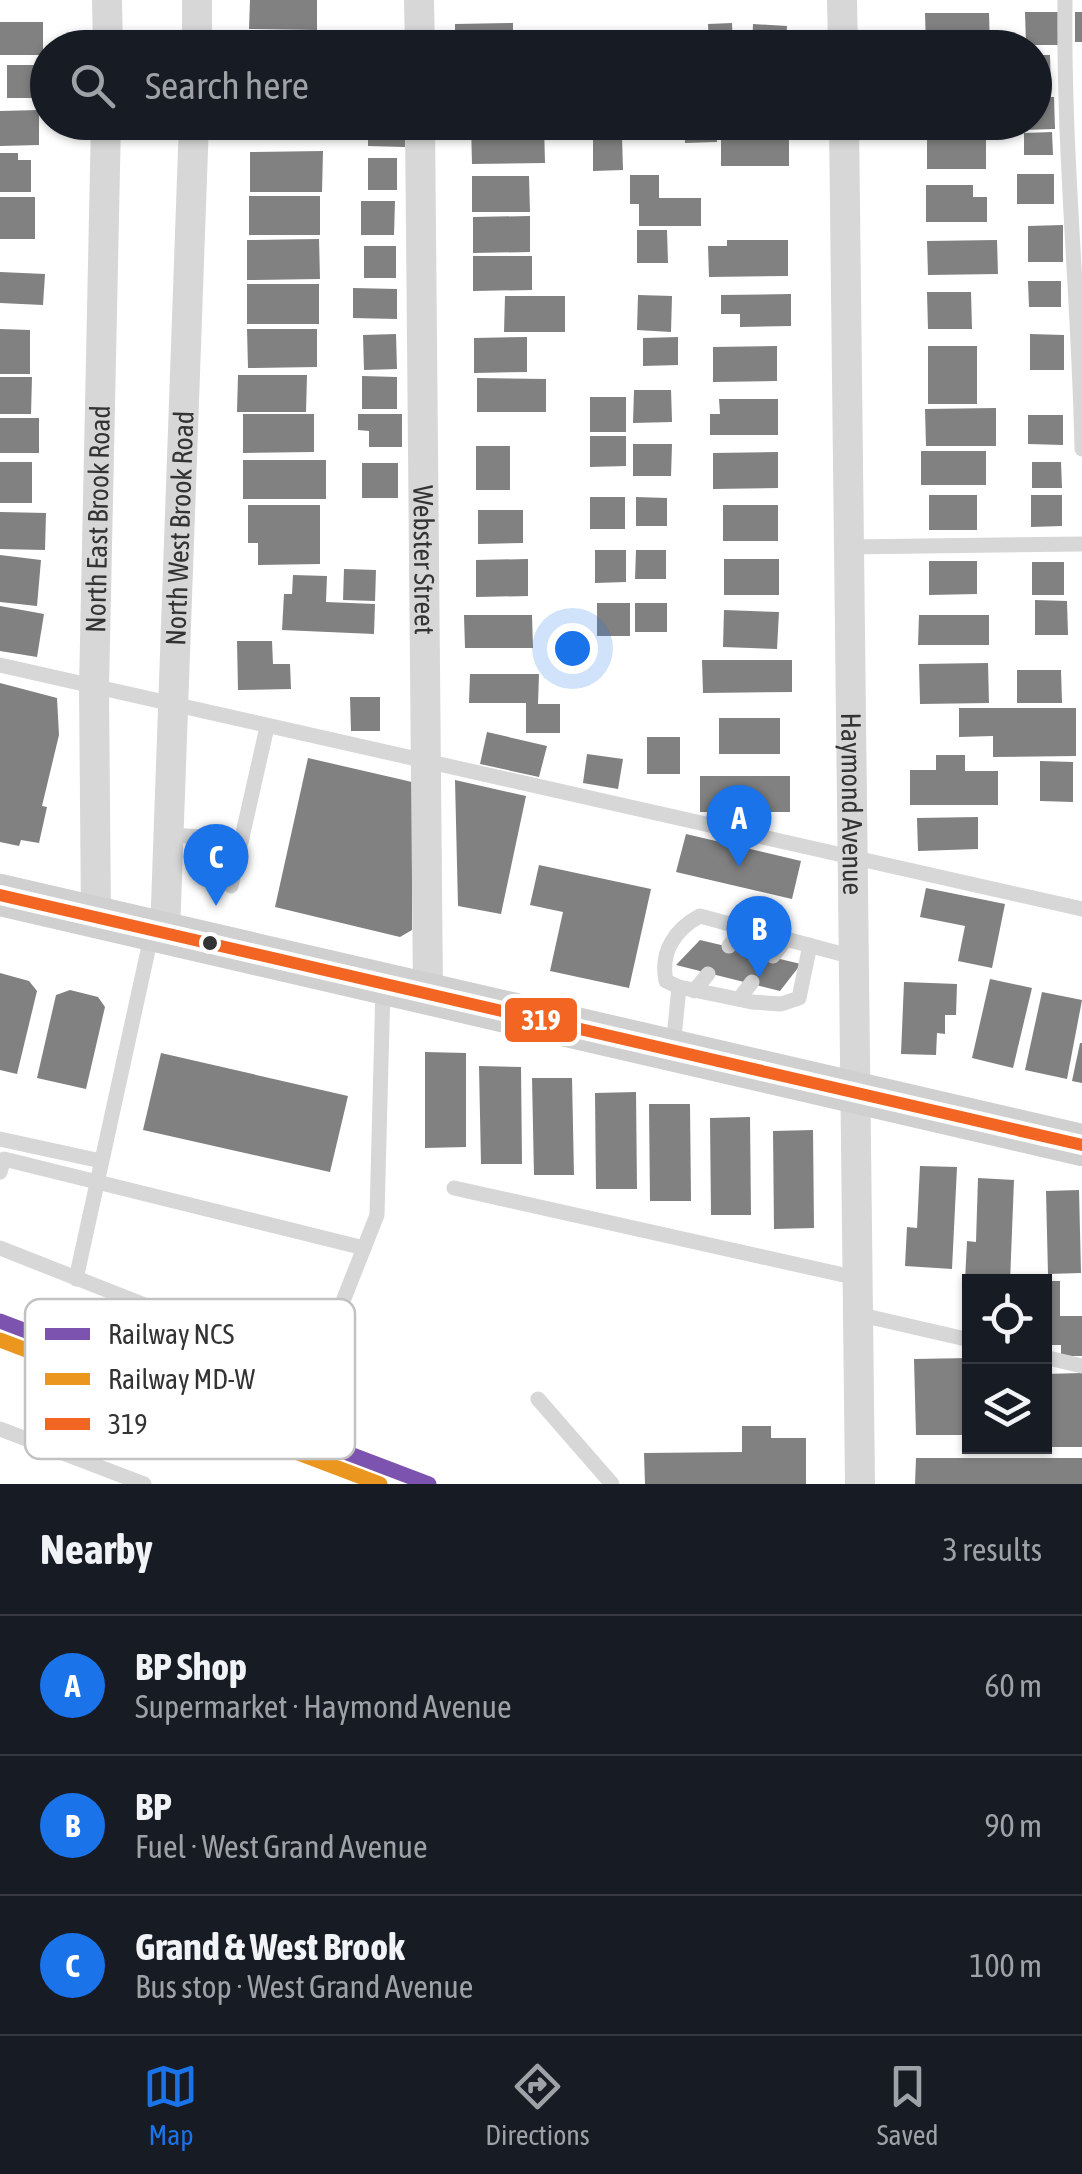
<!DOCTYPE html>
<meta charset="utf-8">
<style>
:root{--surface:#171b24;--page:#20242c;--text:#f1f3f6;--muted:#9ea1a6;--line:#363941;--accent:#1a73e8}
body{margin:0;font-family:"Asap Condensed",sans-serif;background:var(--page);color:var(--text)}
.controls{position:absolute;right:30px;bottom:30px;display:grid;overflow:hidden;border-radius:0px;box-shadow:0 2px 8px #0004}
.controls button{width:90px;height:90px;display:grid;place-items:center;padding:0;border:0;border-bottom:2px solid var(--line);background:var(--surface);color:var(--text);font:50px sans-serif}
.you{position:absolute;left:572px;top:648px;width:35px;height:35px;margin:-25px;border:8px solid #fff;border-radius:50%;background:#1a73e8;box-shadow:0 0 0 15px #1a73e833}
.badge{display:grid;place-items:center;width:65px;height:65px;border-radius:50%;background:var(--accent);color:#fff;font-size:32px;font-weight:700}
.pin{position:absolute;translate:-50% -82px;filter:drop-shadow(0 2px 5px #0008)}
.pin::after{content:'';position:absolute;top:52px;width:35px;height:30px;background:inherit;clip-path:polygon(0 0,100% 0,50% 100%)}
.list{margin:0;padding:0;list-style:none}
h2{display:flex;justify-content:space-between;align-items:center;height:130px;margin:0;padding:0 40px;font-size:42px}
h2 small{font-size:32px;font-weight:400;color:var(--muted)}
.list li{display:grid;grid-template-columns:65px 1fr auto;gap:30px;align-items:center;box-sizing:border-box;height:140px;padding:0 40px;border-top:2px solid var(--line)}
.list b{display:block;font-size:38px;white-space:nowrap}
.list p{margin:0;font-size:32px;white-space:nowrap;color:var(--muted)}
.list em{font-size:32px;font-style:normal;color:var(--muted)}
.icon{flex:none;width:55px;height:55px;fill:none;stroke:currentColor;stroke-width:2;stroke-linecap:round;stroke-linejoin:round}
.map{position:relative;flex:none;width:1082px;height:1484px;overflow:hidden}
.search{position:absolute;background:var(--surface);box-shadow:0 2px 8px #0004;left:30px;right:30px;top:30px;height:110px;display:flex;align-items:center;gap:25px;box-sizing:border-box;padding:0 35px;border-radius:55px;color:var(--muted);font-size:38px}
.sheet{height:550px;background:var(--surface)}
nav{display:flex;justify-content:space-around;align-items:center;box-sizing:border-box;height:140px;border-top:2px solid var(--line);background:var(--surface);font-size:28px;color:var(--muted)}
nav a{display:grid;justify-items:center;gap:5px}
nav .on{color:var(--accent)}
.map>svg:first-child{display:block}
.building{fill:#818181}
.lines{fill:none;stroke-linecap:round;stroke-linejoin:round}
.lane{stroke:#d7d7d7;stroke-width:15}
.street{stroke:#d7d7d7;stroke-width:30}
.secondary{stroke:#d0d0d0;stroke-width:42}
.rail-casing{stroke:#bebebe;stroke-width:11}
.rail{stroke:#fff;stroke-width:8;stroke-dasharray:22;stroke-linecap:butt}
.bus-1-casing{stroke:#fff;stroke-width:20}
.bus-1{stroke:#f26522;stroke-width:12}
.rail-1-casing{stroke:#fff;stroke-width:22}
.rail-2-casing{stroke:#fff;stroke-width:22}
.rail-1{stroke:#7c53af;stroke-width:15}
.rail-2{stroke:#eb971f;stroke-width:15}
.bus-dot{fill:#333;stroke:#fff;stroke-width:4}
.labels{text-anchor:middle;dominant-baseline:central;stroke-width:10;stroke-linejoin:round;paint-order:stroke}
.street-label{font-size:28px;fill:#333;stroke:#fff}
.key{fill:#fff;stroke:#c2c2c2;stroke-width:2.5}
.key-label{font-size:28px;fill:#333}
.line-badge{stroke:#fff;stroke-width:4}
.badge-label{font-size:28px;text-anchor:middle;font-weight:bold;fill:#fff}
</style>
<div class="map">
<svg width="1082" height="1484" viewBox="0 0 1082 1484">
<rect width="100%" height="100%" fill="#fff"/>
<!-- building -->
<g class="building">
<polygon points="250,0 317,0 317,30 249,29"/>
<polygon points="1025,12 1058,12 1058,45 1026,45"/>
<rect x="1075" y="12" width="7" height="30"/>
<polygon points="925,13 989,13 990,48 926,48"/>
<rect x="0" y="22" width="43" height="33"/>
<polygon points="513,23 513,48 455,48 455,24"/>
<polygon points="732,23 733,48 709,48 708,24"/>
<polygon points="753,24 787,26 786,48 752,48"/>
<polygon points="402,31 403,48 364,48 364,32"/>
<polygon points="1034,55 1050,55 1051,90 1034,90"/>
<rect x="7" y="65" width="34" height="33"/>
<polygon points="1034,97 1054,97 1055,129 1020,130 1020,122 1034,122"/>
<polygon points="39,110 39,145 0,146 0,111"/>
<polygon points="250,122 322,122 322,131 251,131"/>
<polygon points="368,122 405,122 405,147 368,146"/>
<polygon points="716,122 717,142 685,143 684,123"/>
<polygon points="924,122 989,122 989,129 923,126"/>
<polygon points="544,124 545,163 472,164 471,125"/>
<polygon points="1052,132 1053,155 1024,155 1024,133"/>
<polygon points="622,136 623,170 593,171 593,137"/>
<rect x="721" y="136" width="68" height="30"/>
<rect x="927" y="136" width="59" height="33"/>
<polygon points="323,151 322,192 250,192 250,152"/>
<polygon points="0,153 18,153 18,160 31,160 31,192 0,192"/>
<rect x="368" y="158" width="29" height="32"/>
<rect x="1017" y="174" width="37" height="30"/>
<polygon points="630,175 659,175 659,198 701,198 701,226 639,226 639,204 630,204"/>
<polygon points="472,176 529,176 530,212 472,212"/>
<polygon points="926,185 973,185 973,197 987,197 987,222 926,222"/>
<rect x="249" y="196" width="71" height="39"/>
<rect x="0" y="197" width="35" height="42"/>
<polygon points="361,201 395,201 394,235 361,235"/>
<polygon points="530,216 530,252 473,253 473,217"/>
<polygon points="1063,225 1063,262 1028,262 1028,226"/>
<polygon points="637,230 667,230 668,263 637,263"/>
<polygon points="319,239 320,279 247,280 247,240"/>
<polygon points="727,240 788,240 788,276 709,277 708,246 727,246"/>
<polygon points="997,240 998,274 928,275 927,241"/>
<rect x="364" y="246" width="32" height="32"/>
<polygon points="473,256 532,256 532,290 473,291"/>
<polygon points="0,272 45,274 43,305 0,303"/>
<polygon points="1028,281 1061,281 1061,307 1029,307"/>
<rect x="247" y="284" width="72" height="40"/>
<polygon points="353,288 397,289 397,319 353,318"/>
<polygon points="927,292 971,292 972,329 928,329"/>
<polygon points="791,294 791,326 740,327 740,314 721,314 721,295"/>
<polygon points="638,295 672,296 671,332 637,330"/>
<polygon points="505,296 565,296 565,332 504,332"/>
<polygon points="0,329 30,330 30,374 0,374"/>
<polygon points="247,329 317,329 317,367 248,368"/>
<polygon points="396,334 397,369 364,370 363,335"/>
<polygon points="1030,334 1064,335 1064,370 1030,370"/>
<polygon points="527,337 527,372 474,373 474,338"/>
<polygon points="678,337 678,365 643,366 643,338"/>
<polygon points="777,346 777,381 713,382 713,347"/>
<rect x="928" y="346" width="49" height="58"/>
<polygon points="238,375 307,375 306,412 237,412"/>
<polygon points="362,376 397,377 397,409 362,409"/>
<polygon points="0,377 32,377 31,414 0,414"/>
<polygon points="477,378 546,379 546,412 477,412"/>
<polygon points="634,390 671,390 672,422 633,423"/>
<rect x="590" y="397" width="36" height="35"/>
<polygon points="719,399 778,399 778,435 710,435 710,414 720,414"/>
<polygon points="996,408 996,446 926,446 925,409"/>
<polygon points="243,414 314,414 314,452 243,453"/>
<polygon points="358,414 402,414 402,447 369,447 369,431 358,430"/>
<polygon points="1028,415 1063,415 1063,445 1028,444"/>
<rect x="0" y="418" width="39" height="35"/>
<polygon points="590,436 626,436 626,466 590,467"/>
<polygon points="633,444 672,444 671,476 633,476"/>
<rect x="476" y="446" width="34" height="44"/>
<rect x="921" y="451" width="65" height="34"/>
<polygon points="778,452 778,488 713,489 713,453"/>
<rect x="243" y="460" width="83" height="39"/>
<rect x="0" y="462" width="32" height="41"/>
<polygon points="1032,462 1061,462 1062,488 1032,488"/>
<rect x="362" y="463" width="36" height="35"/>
<rect x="929" y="495" width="48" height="35"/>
<polygon points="1031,495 1062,495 1062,526 1031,527"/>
<rect x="590" y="497" width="35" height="32"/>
<polygon points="636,497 667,498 667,526 636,526"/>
<polygon points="248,505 320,505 320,564 258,565 258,543 248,543"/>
<rect x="723" y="505" width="55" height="36"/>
<polygon points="478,510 523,510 523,543 478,544"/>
<polygon points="0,512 46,513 45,550 0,549"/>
<polygon points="595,550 626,550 626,582 595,583"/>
<polygon points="636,550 666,550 666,579 635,579"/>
<polygon points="0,555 41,560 37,606 0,602"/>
<polygon points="528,559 528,596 476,597 476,560"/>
<rect x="724" y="559" width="55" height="36"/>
<polygon points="929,561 977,561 977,594 929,595"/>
<rect x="1032" y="562" width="32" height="33"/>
<polygon points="344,569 376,570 375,601 343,600"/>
<polygon points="293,575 327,576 326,602 375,604 374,634 282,630 284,594 292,594"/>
<polygon points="1035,600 1067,601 1068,635 1035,635"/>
<rect x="597" y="603" width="33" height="33"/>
<rect x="635" y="603" width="32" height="29"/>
<polygon points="0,606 44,614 37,657 0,651"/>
<polygon points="724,610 779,612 777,649 723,647"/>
<polygon points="464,615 532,615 533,648 465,648"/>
<polygon points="919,615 989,615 989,645 918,645"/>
<polygon points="237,641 272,641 273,664 290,664 291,689 238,690"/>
<polygon points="702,660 792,660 792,692 703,693"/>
<polygon points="988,663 989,703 920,704 919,664"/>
<polygon points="1017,670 1061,670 1062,703 1017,703"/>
<polygon points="470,674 539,674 538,704 560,704 560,733 526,733 526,703 469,703"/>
<polygon points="0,683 57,698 59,735 42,806 47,807 39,843 21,840 19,846 0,842"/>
<polygon points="350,697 380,697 380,731 351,731"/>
<polygon points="959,708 1076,708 1076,756 993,757 993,736 959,737"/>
<rect x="719" y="718" width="61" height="36"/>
<polygon points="487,732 547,746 539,777 480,764"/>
<rect x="647" y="737" width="33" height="37"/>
<polygon points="587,754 623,759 618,789 583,783"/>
<polygon points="936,755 965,755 965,771 998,771 998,805 910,805 910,770 936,770"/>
<polygon points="308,758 412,782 412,930 400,937 275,907"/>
<polygon points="1040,761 1073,762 1073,802 1040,801"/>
<rect x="700" y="776" width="90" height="36"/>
<polygon points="455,780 526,796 501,914 458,906"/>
<polygon points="978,817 978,849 918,851 917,818"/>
<polygon points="686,834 801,861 792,899 676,872"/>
<polygon points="539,865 651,889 629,988 550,971 563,912 530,905"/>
<polygon points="926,888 1005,904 992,968 958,961 965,926 920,917"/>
<polygon points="700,940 801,964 780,991 676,965"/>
<polygon points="0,973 29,981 37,991 17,1074 0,1070"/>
<polygon points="990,979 1032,988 1013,1068 972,1058"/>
<polygon points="904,982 957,984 956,1015 945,1015 945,1034 937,1033 936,1055 901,1054"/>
<polygon points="70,990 98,997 105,1007 86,1089 37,1078 56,995"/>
<polygon points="1042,992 1082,1000 1067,1079 1025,1070"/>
<polygon points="1080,1043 1082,1043 1082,1083 1072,1081"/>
<polygon points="425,1052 466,1053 466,1147 425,1148"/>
<polygon points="161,1053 348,1096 330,1172 143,1130"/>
<polygon points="479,1066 521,1067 522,1164 481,1164"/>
<polygon points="532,1078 572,1078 574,1175 534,1175"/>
<polygon points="636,1092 637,1189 596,1189 595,1093"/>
<polygon points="649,1104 690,1104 691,1201 650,1201"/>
<polygon points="750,1117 751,1215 711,1215 710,1118"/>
<polygon points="813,1130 814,1228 774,1229 773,1131"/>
<polygon points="920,1166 957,1167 952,1269 905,1266 907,1227 917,1228"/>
<polygon points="978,1178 1014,1180 1010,1282 965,1281 967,1241 976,1242"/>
<polygon points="1079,1190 1081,1273 1048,1274 1046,1191"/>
<polygon points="1044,1281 1060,1281 1060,1316 1082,1316 1082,1356 1061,1356 1061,1345 1044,1345"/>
<polygon points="970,1358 970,1435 916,1435 914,1359"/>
<polygon points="1082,1373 1082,1447 1044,1447 1044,1374"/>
<polygon points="742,1426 771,1426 771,1438 806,1438 806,1484 645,1484 644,1453 742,1452"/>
<polygon points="916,1458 1082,1458 1082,1484 915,1484"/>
</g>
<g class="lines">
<!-- lane -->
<g class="lane">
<path d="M 1065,0 C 1063,150 1079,299 1082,449"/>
<polyline points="849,547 1082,544"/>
<polyline points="0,665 1082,909"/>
<polyline points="168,835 242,839"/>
<polyline points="231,886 267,727"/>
<path d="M 810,945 L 799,998 L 781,1004 L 752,1002 L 679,987 L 666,981 C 660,952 675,929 700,916 L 853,957"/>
<polyline points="729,946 744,927"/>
<polyline points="773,956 787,938"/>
<polyline points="694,991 708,974"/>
<polyline points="739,999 752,982"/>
<polyline points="673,1048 679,987"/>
<polyline points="0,1139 101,1161"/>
<polyline points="0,1172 4,1159 364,1248"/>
<polyline points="454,1188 857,1278"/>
<polyline points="0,1248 315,1372 377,1215 383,987"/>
<polyline points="76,1279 152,932"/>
<polyline points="857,1314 970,1340"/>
<polyline points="1044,1357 1082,1366"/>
<polyline points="538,1399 612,1484"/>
<polyline points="0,1429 144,1484"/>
</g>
<!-- street -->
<g class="street">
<polyline points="107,0 108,48"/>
<polyline points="419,0 420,48"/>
<polyline points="842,0 843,48"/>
<polyline points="197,48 197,0"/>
<path id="s1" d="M 420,122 L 428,994"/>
<path id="s2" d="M 844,122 L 860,1484"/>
<path id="s3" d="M 96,917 L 94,688 L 106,122"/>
<path id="s4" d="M 165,933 L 194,122"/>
</g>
<!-- secondary -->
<polyline class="secondary" points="0,895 1082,1145"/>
<defs>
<polyline id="rail" points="0,1342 370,1484"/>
</defs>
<!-- rail casing -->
<use href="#rail" class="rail-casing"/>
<!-- rail -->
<use href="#rail" class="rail"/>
<defs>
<polyline id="bus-1" points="0,895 1082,1145"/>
</defs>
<!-- bus-1 casing -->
<use href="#bus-1" class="bus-1-casing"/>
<!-- bus-1 -->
<use href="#bus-1" class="bus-1"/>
<defs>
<polyline id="rail-1" points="0,1321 429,1484"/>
<polyline id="rail-2" points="0,1340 380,1484"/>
</defs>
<!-- rail-1 casing -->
<use href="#rail-1" class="rail-1-casing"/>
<!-- rail-2 casing -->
<use href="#rail-2" class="rail-2-casing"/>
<!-- rail-1 -->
<use href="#rail-1" class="rail-1"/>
<!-- rail-2 -->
<use href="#rail-2" class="rail-2"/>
</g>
<!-- markers -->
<circle class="bus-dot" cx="210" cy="943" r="9"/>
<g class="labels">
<!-- street labels -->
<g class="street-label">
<text stroke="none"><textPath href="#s3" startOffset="398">North East Brook Road</textPath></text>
<text stroke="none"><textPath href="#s4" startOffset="405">North West Brook Road</textPath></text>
<text stroke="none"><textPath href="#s1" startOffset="438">Webster Street</textPath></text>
<text stroke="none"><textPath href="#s2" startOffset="682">Haymond Avenue</textPath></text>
</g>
</g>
<!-- legend -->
<rect x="25" y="1299" width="330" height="160" rx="15" class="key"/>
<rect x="45" y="1328" width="45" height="12" fill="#7c53af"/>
<rect x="45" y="1373" width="45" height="12" fill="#eb971f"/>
<rect x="45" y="1418" width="45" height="12" fill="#f26522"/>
<g class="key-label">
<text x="108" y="1344">Railway NCS</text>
<text x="108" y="1389">Railway MD-W</text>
<text x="108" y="1434">319</text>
</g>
<rect class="line-badge" x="503" y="996" width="76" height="48" rx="10" fill="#f26522"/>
<g class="badge-label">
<text x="541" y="1030">319</text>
</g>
</svg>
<div class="controls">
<button><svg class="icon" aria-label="locate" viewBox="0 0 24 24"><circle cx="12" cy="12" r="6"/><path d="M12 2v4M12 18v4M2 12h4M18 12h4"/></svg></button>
<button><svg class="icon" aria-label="layers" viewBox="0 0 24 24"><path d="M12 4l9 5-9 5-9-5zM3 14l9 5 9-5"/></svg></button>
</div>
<div class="you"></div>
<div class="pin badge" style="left:739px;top:867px">A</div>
<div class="pin badge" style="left:759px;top:978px">B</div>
<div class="pin badge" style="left:216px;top:906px">C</div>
<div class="search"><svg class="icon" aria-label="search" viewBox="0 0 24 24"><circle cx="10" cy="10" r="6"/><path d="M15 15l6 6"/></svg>Search here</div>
</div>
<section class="sheet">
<h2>Nearby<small>3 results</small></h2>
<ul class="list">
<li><span class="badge">A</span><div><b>BP Shop</b><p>Supermarket · Haymond Avenue</p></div><em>60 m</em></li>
<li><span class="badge">B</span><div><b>BP</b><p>Fuel · West Grand Avenue</p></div><em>90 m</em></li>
<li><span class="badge">C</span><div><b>Grand &amp; West Brook</b><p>Bus stop · West Grand Avenue</p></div><em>100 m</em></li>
</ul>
</section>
<nav>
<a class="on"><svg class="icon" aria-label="map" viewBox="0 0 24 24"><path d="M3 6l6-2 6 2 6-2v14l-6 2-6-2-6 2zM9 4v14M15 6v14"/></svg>Map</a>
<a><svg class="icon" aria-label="directions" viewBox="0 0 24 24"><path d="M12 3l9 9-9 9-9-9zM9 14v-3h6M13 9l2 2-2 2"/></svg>Directions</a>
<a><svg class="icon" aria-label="saved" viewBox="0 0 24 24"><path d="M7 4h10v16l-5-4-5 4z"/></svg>Saved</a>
</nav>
